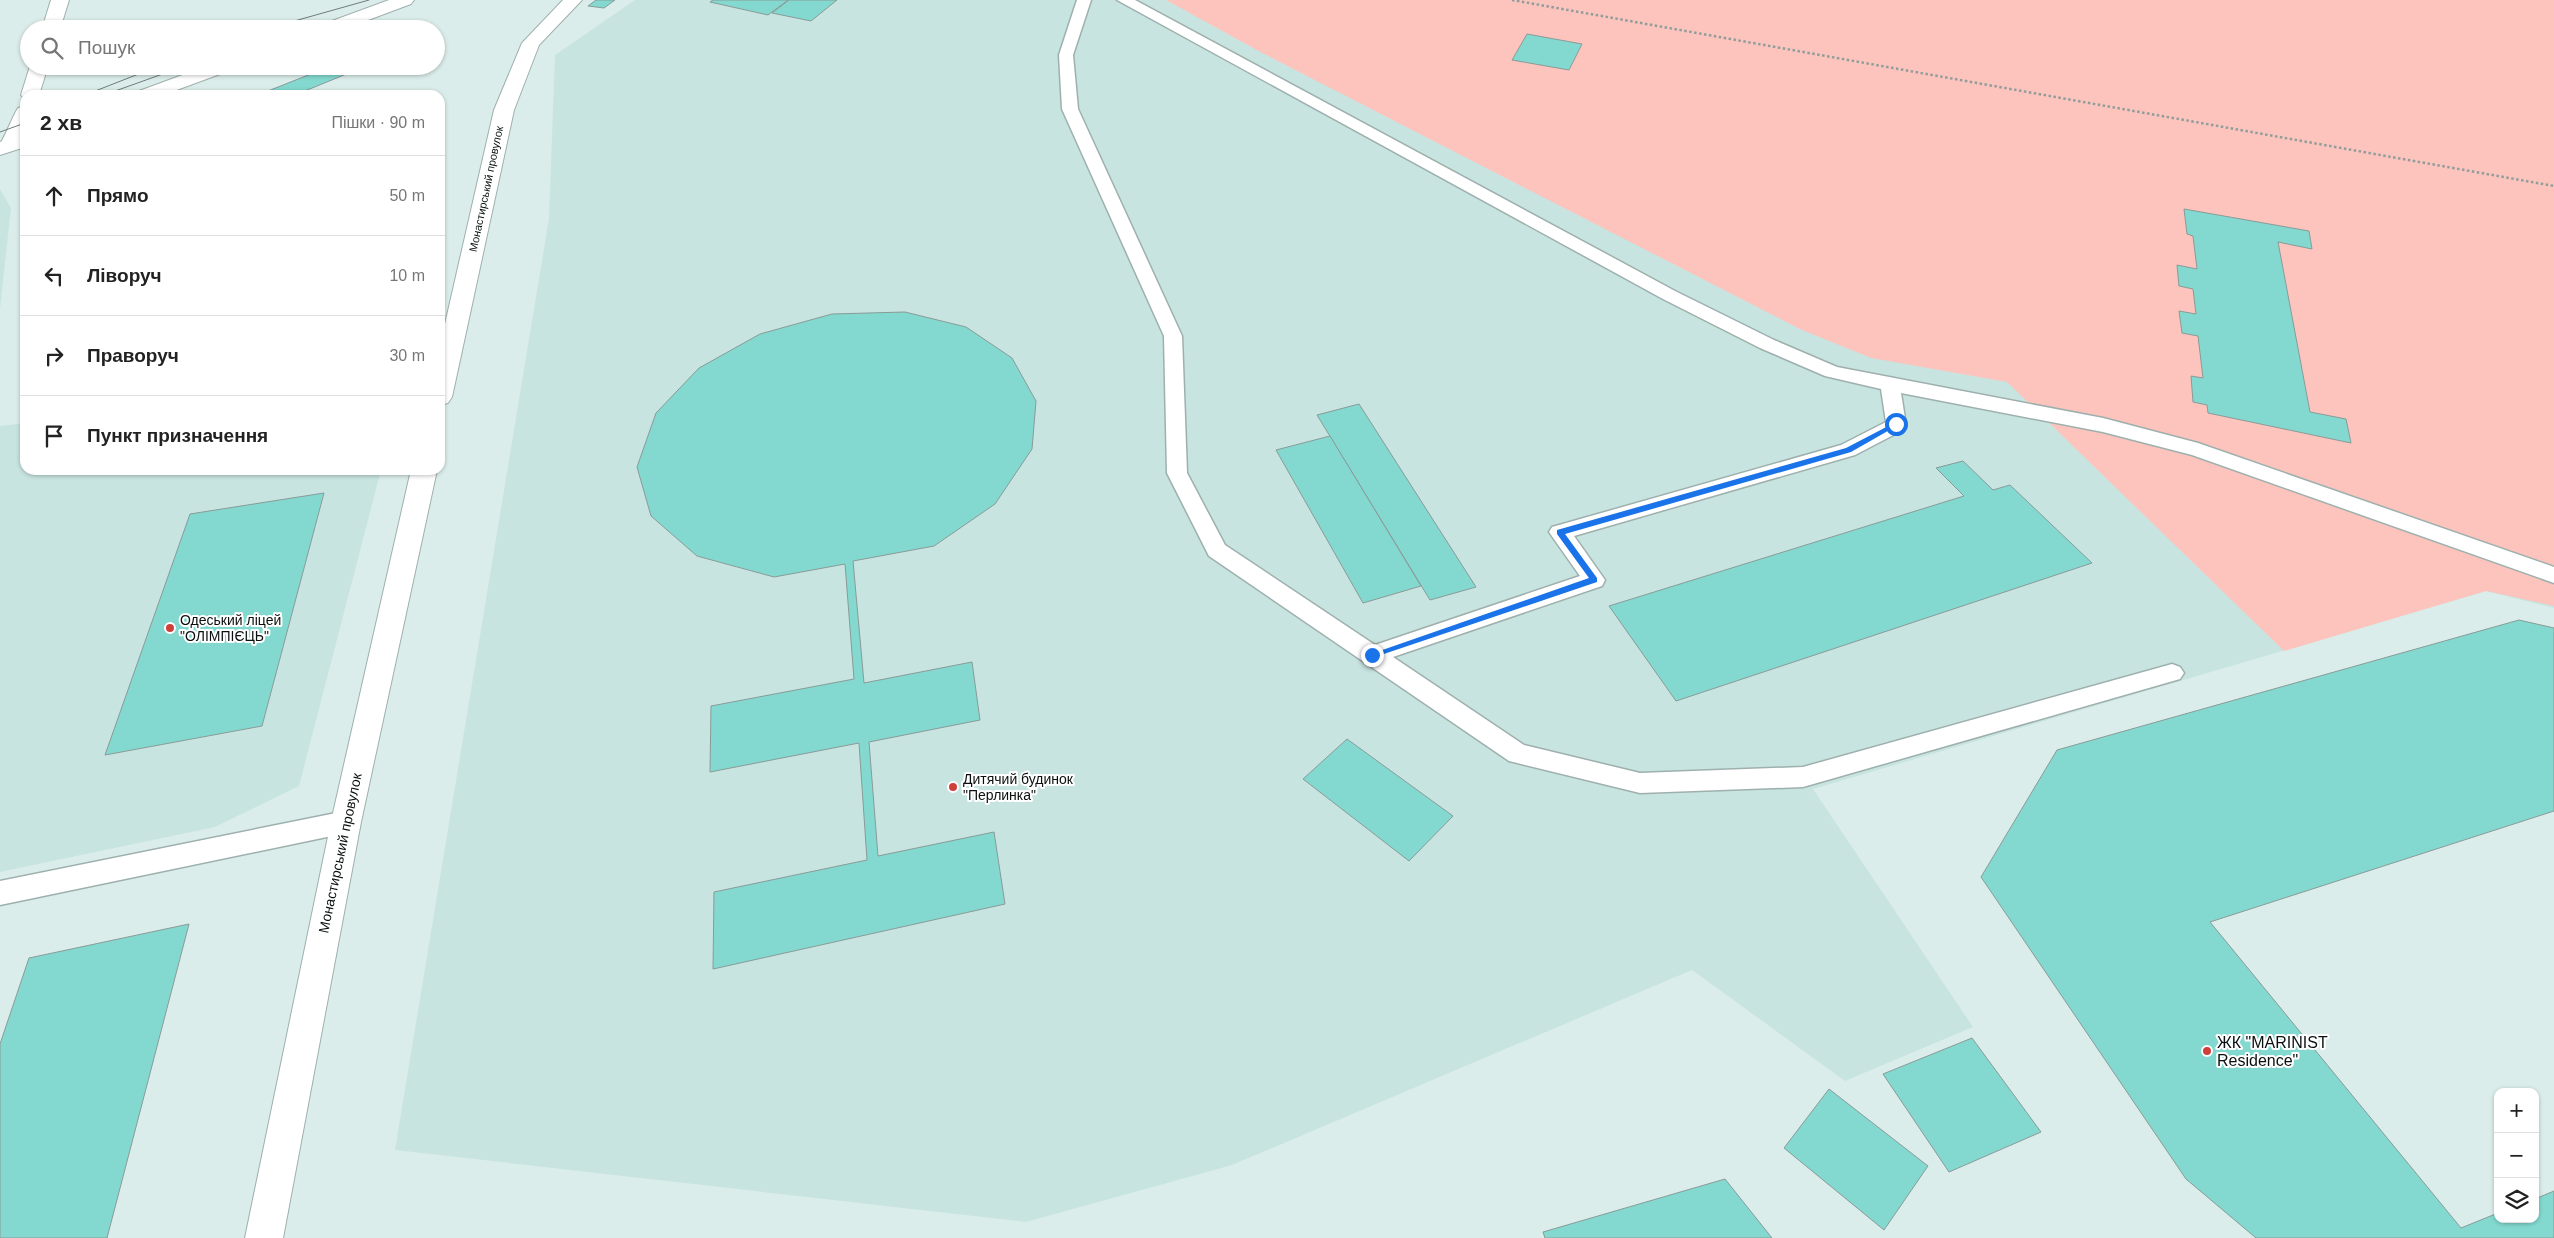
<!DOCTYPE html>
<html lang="uk">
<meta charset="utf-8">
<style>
:root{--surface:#fff;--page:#f2f2f2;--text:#222;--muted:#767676;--line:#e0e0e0}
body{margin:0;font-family:Helvetica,sans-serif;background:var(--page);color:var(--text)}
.controls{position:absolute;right:15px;bottom:15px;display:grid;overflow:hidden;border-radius:10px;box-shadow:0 1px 4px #0004}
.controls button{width:45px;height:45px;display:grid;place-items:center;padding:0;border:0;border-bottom:1px solid var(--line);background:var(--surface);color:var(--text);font:25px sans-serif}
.stop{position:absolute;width:15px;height:15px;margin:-11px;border:4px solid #1a73e8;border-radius:50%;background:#fff}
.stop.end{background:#1a73e8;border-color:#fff;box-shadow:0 1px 5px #0008}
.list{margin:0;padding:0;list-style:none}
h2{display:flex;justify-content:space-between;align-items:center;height:65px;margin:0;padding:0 20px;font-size:21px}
h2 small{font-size:16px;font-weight:400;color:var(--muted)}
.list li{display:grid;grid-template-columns:32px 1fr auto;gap:15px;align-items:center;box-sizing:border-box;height:80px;padding:0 20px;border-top:1px solid var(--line)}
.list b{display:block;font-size:19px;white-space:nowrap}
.list em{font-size:16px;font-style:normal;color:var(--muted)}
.icon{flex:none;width:28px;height:28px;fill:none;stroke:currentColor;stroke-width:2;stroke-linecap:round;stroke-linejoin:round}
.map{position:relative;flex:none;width:2554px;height:1238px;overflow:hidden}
.search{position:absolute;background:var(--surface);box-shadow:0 1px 4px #0004;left:20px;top:20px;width:425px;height:55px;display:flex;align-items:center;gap:12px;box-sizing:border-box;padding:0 18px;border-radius:28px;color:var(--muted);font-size:19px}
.panel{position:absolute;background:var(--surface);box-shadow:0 1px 4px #0004;left:20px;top:90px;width:425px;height:385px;border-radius:15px}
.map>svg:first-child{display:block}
.built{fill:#c8e4e0}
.green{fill:#fcc4bd}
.building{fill:#83d9cf;stroke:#899b98}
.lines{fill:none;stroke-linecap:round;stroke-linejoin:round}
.lane-casing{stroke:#9eb0ad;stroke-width:3}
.street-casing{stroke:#9eb0ad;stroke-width:2}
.secondary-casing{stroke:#9eb0ad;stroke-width:2}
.path{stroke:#909d9b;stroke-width:2.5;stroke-dasharray:2.5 2.5;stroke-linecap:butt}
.lane{fill:#fff;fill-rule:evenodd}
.street{fill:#fff;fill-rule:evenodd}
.secondary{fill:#fff;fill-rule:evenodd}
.tram{stroke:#707c7a;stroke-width:1}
.route{fill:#1a73e8}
.poi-dot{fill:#cf403b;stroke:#fff;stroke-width:2}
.labels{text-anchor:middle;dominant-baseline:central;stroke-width:4;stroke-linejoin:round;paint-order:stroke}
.far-street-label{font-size:11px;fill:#0a100f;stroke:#fff}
.poi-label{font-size:14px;fill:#0a100f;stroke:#fff;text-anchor:start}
.street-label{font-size:14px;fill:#0a100f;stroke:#fff}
.near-poi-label{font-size:16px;fill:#0a100f;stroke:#fff;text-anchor:start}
</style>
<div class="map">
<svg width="2554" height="1238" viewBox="0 0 2554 1238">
<rect width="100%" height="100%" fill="#dbedea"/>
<!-- built -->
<g class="built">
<polygon points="635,0 2554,0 2554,608 2486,591 1813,789 1973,1027 1845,1081 1692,970 1232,1165 1026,1222 395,1150 549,218 555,55"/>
<polygon points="0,189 11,208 0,309"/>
<polygon points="25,423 25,470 381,470 299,786 215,827 0,872 0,426"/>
</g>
<!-- green -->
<polygon class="green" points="1166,0 2554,0 2554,606 2486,591 2284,651 2007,382 1871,358 1802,330 1264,54"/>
<!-- building -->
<g class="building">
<polygon points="596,0 615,0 604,8 588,6"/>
<polygon points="713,0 788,0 768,15 710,2"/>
<polygon points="789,0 837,0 811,21 772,13"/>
<polygon points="1527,34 1582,44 1569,70 1512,60"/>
<polygon points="331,66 366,66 295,95 273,95 268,91"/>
<polygon points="2184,209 2309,231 2312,249 2278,242 2310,412 2346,419 2351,443 2208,413 2207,405 2193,402 2191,376 2203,378 2198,336 2182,333 2179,311 2196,314 2193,289 2179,286 2177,265 2197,269 2193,236 2187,234"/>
<polygon points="905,312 966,327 1012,358 1036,401 1032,449 995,504 934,546 853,561 864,683 972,662 980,720 869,742 878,856 994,832 1005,904 713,969 714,892 867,860 859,743 710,772 711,706 854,679 845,564 774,577 697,556 651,516 637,467 656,413 699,368 760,334 832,314"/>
<polygon points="1359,404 1476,587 1430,600 1317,415"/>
<polygon points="1330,436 1421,586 1363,603 1276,450"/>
<polygon points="1963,461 1993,490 2010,485 2092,563 1676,701 1609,606 1964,496 1936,468"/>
<polygon points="324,493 262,726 105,755 190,514"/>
<polygon points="2519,620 2554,628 2554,811 2210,922 2461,1228 2498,1213 2498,1219 2535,1219 2535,1199 2554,1191 2554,1238 2256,1238 2186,1179 1981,877 2057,750"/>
<polygon points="1347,739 1453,816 1409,861 1303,779"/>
<polygon points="189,924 107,1238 0,1238 0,1044 29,958"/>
<polygon points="1972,1038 2041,1132 1949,1172 1883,1074"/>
<polygon points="1829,1089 1928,1166 1884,1230 1784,1148"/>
<polygon points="1725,1179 1772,1238 1545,1238 1543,1232"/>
</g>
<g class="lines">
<defs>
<g id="lane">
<polygon points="1077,0 1091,0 1073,55 1078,109 1182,336 1187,473 1225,545 1375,645 1580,576 1549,532 1552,527 1841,445 1886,422 1881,389 1825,376 1760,348 1663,299 1117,0 1135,0 1675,291 1774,340 1837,367 2103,418 2198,443 2554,567 2554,583 2192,455 2103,432 1901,393 1906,425 1903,430 1855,455 1574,536 1605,580 1602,586 1393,657 1524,745 1640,773 1803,767 2172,664 2180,667 2184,673 2180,679 1803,787 1640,793 1509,761 1209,556 1167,473 1164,336 1062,109 1059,55"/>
<polygon points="346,811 355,814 359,822 355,830 346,833 0,905 0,881"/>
</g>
<g id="street">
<polygon points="51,0 69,0 60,29 42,29"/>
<polygon points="563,0 582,0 539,45 514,110 452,397 448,403 440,405 440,346 494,110 522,43"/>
<polygon points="30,66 48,66 39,95 25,95 25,99 21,95"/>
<path d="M 25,106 L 25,135 L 16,149 L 2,149 L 0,144 C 7,133 12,117 18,108 Z"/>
<polygon points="411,470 437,470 361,822 283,1238 245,1238 331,822"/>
</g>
<g id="secondary">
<polygon points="389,0 414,0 411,4 344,29 318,29 321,25"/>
<polygon points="207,66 234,66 231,70 163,95 137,95 139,91"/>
<polygon points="25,134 25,147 0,155 0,142"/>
</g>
</defs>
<!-- lane casing -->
<use href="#lane" class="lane-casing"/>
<!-- street casing -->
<use href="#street" class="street-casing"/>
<!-- secondary casing -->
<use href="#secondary" class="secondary-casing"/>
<!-- path -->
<polyline class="path" points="1512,0 2554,186"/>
<!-- lane -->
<use href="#lane" class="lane"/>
<!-- street -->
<use href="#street" class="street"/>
<!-- secondary -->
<use href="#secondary" class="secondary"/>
<!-- tram -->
<g class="tram">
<polyline points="266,29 369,0"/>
<polyline points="291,29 310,22"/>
<polyline points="85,95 159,66"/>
<polyline points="104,95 185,66"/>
<polyline points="0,132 25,123"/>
</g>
</g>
<!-- route -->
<polygon class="route" points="1894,423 1900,424 1851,452 1565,534 1597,578 1597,582 1372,658 1368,655 1589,578 1557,534 1557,530 1846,448"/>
<!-- markers -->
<g class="poi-dot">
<circle cx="170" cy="628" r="5"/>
<circle cx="953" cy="787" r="5"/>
<circle cx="2207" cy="1051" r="5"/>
</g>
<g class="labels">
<!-- far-street labels -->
<g class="far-street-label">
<text transform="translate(486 189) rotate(-78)">Монастирський провулок</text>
</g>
<!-- poi labels -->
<g class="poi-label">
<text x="180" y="620">Одеський ліцей<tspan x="180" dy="16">"ОЛІМПІЄЦЬ"</tspan></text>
<text x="963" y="779">Дитячий будинок<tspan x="963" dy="16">"Перлинка"</tspan></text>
</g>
<!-- street labels -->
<g class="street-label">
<text transform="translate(340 853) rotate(-78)">Монастирський провулок</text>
</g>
<!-- near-poi labels -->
<g class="near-poi-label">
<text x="2217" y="1042">ЖК "MARINIST<tspan x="2217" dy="18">Residence"</tspan></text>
</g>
</g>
</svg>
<div class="controls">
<button>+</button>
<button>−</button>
<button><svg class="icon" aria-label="layers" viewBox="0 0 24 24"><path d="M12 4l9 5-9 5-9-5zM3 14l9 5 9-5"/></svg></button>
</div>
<div class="stop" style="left:1896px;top:424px"></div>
<div class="stop end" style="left:1372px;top:655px"></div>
<div class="search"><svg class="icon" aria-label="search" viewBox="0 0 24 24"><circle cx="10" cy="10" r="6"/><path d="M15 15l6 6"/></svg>Пошук</div>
<section class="panel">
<h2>2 хв<small>Пішки · 90 m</small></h2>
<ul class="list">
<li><svg class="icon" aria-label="ahead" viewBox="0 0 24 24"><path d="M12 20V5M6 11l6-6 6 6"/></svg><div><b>Прямо</b></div><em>50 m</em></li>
<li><svg class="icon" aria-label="left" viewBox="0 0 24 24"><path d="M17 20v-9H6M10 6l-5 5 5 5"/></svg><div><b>Ліворуч</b></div><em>10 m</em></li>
<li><svg class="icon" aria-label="right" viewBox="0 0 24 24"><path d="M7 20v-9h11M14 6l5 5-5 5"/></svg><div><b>Праворуч</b></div><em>30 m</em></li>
<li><svg class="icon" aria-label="arrive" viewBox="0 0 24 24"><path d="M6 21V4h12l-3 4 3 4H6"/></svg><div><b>Пункт призначення</b></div></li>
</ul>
</section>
</div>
